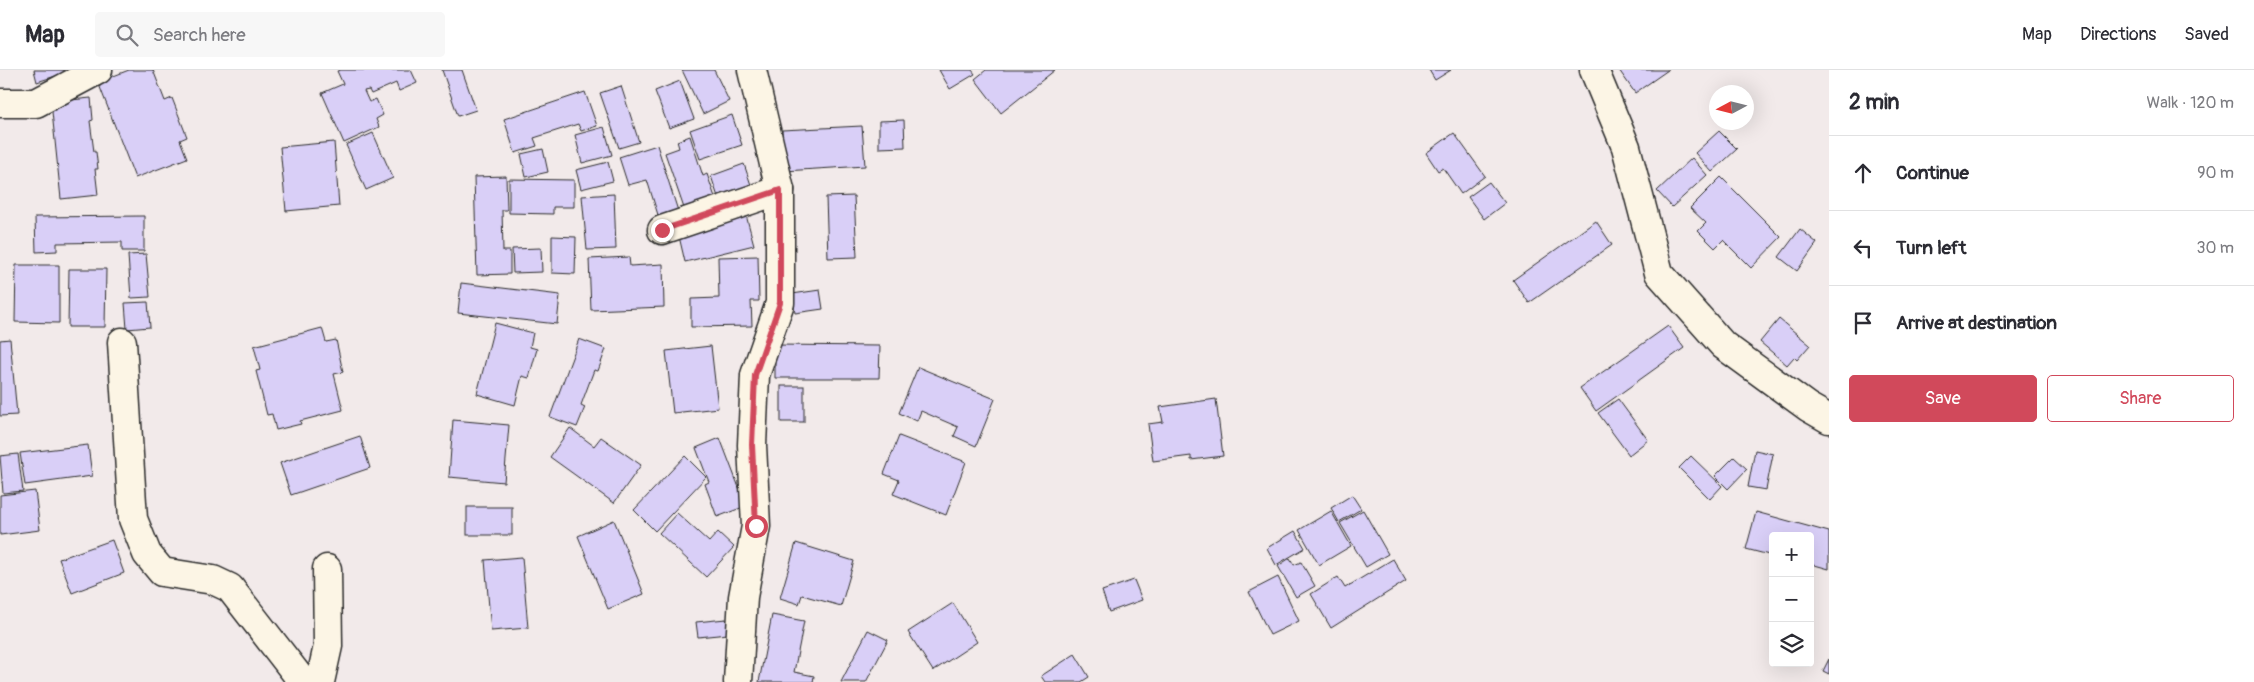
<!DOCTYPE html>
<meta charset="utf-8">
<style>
:root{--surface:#fff;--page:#f7f7f7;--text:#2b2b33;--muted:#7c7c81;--line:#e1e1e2;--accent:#d1495b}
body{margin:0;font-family:Pangolin,sans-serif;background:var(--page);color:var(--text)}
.controls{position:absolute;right:15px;bottom:15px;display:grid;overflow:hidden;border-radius:5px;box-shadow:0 5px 20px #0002}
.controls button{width:45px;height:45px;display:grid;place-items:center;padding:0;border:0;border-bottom:1px solid var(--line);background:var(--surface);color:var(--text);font:25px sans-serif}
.compass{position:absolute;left:1709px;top:15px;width:45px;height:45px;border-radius:50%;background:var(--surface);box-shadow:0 5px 20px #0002;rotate:263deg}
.stop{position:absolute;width:15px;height:15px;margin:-11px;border:4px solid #d1495b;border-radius:50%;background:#fff}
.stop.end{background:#d1495b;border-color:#fff;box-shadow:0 1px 5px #0008}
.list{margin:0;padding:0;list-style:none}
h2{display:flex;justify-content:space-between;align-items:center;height:65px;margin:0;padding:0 20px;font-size:21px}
h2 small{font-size:16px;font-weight:400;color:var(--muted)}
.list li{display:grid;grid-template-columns:32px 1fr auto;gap:15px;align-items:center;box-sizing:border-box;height:75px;padding:0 20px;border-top:1px solid var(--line)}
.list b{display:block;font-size:19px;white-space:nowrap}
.list em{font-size:16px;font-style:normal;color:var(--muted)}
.actions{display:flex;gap:10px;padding:15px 20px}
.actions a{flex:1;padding:11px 0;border:1px solid var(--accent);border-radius:5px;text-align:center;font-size:18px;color:var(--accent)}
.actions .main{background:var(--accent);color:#fff}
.icon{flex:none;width:28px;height:28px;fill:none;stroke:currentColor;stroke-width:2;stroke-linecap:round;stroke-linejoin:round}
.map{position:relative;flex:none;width:1829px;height:612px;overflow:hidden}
header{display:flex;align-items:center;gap:30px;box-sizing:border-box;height:70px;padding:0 25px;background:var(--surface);border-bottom:1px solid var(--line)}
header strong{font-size:24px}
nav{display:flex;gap:28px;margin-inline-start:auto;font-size:18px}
.search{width:350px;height:45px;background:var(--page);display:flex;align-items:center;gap:12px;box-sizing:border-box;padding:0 18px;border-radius:5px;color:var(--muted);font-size:19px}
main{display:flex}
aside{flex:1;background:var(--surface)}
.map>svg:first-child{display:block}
.building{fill:#d9cff7;stroke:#2b2b2b}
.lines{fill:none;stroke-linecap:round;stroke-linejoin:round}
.minor-casing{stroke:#2b2b2b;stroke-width:31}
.minor{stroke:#fcf5e5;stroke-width:28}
.route{stroke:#d1495b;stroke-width:6}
</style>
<header>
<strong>Map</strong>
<div class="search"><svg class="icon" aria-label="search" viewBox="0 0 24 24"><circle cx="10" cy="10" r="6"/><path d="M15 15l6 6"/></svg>Search here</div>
<nav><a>Map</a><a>Directions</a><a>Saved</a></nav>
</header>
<main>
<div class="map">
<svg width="1829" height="612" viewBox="0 0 1829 612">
<rect width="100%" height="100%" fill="#f2eaea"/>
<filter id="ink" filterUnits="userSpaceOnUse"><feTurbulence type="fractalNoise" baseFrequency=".02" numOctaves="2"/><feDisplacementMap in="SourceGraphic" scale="10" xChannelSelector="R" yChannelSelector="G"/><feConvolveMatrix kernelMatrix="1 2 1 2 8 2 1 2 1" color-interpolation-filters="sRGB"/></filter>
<g filter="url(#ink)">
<!-- building -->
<g class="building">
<polygon points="34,0 64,0 65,3 37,12"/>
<polygon points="129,0 153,0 165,31 172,28 187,67 180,70 187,88 135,108 98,12"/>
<polygon points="341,0 411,0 417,13 399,21 396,13 371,24 369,20 364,21 369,32 376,29 383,45 376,49 379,57 344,73 322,23 343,14 337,1"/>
<polygon points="442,0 462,0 476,40 458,46"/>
<polygon points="682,0 714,0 729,31 703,44"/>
<polygon points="939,0 972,0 975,4 950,19"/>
<polygon points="986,0 1055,0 1001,43 975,9"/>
<polygon points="1429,0 1451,0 1435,10"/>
<polygon points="1619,0 1668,0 1635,23"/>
<polygon points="680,11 694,49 669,58 655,21"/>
<polygon points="621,16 639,72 619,78 600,23"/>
<polygon points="585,22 597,56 581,61 578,54 534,68 537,76 515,83 504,49"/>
<polygon points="91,28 93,50 90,51 94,82 96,82 98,99 95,99 98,125 61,129 51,32"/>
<polygon points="732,45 742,75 700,89 690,60"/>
<polygon points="904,50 905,77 879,78 879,51"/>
<polygon points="862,56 865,96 784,101 782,60"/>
<polygon points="604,57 612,85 582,93 575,65"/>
<polygon points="1719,61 1737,79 1712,102 1695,83"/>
<polygon points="373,63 393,108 366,120 346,75"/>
<polygon points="1454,63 1485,106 1461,124 1443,98 1438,101 1426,83"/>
<polygon points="690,66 703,106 707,104 717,133 686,144 665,83 679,78 677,71"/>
<polygon points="334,72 339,136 286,141 280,77"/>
<polygon points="657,75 678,141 659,148 647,110 628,115 619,87"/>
<polygon points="543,79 548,102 526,107 521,84"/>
<polygon points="1692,88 1707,105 1672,137 1657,121"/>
<polygon points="608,92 613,111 581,119 576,100"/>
<polygon points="744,94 753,121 720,133 711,106"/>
<polygon points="506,106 507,140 502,140 503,181 510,181 510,204 477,205 474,107"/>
<polygon points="1721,107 1781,167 1751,198 1723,170 1715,178 1698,161 1706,153 1690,138"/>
<polygon points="509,109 574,110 574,137 553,137 553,144 509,143"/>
<polygon points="1489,112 1505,133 1484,149 1468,127"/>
<polygon points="614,124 616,179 587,180 582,126"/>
<polygon points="854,126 857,187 828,188 826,127"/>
<polygon points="746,145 754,175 685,192 678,162"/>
<polygon points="144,146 144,181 122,181 122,172 57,173 57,181 36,182 35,147"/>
<polygon points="1596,151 1612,175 1529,233 1513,210"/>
<polygon points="1800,159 1817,173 1797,201 1779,187"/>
<polygon points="552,166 576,167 575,204 552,203"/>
<polygon points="541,178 542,202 513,203 512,179"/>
<polygon points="146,184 150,227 131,228 128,185"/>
<polygon points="758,186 759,231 751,231 752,256 691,257 691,229 719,228 718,187"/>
<polygon points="629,187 630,196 663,194 664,237 591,240 589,189"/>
<polygon points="16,195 59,195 59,253 15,252"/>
<polygon points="69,199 106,199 105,257 68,257"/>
<polygon points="461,213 560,225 557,254 458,243"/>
<polygon points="820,220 823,239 795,243 792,224"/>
<polygon points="148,232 150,257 127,259 125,233"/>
<polygon points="1779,249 1810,275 1797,290 1794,287 1787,295 1760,272"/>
<polygon points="495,253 533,263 530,277 537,279 529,308 522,306 515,335 477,324"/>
<polygon points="1668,256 1684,278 1596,341 1580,318"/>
<polygon points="322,258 326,272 336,270 343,302 334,304 343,340 300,351 301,354 276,360 272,344 267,345 256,301 260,300 254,276"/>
<polygon points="10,269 17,345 0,346 0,270"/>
<polygon points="579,269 606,279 598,301 594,300 581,335 585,337 577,357 550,347"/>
<polygon points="775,275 880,276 879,308 775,308"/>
<polygon points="711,276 718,338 673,343 666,281"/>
<polygon points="918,297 995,329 976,376 954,366 958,357 921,341 917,351 899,343"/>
<rect x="781" y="316" width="23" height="36"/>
<polygon points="1216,329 1223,386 1191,390 1191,386 1153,391 1148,354 1163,352 1160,337"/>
<polygon points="1618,329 1648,370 1629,385 1598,343"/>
<polygon points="453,350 509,355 504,412 449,407"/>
<polygon points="570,358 594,376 601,367 641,395 614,433 550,387"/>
<polygon points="360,366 370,398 291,425 280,393"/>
<polygon points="899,366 966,392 946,445 893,424 899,410 884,404"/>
<polygon points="720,368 746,436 717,447 705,414 709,412 696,378"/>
<polygon points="88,375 92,406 25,415 20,383"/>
<polygon points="1755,380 1773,384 1766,420 1748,417"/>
<polygon points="18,384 23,421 3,423 0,386"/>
<polygon points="685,386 706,407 655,461 634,440"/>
<polygon points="1691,386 1722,416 1710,429 1679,398"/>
<polygon points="1734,387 1747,399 1728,419 1715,406"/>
<polygon points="35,421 40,460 0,465 0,425"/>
<polygon points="1352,425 1361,439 1339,452 1331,438"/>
<rect x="467" y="437" width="45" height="28"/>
<polygon points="1363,440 1388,484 1366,497 1340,453"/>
<polygon points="1331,441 1351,476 1319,495 1299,460"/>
<polygon points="1756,442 1829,462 1829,499 1811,494 1812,489 1810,488 1810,466 1773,466 1773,486 1746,479"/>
<polygon points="677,443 709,472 718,462 734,477 706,507 659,463"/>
<polygon points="614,450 644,524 608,539 578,466"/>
<polygon points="1295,461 1305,478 1276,495 1267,478"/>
<polygon points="112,470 124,503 72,523 59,489"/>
<polygon points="796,473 854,491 841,536 802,525 799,534 780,528"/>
<polygon points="522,487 528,558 491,561 485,490"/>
<polygon points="1290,488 1294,495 1301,492 1315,516 1296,527 1278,496"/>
<polygon points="1393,489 1406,511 1331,558 1311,524 1338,507 1345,518"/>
<polygon points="1278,507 1299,551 1270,565 1249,522"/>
<polygon points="1134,510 1142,530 1109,542 1102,521"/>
<polygon points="953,533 977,572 933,601 908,562"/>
<polygon points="772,545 804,551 794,602 814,606 813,612 759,612"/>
<polygon points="726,549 728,564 698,567 696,552"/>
<polygon points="868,560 888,570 866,612 841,612"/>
<polygon points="1075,584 1089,607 1081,612 1045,612 1041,606"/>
<polygon points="1829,589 1829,604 1823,601"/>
</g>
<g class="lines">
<defs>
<g id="minor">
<polyline points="1594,0 1626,77 1659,203 1723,275 1808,337 1829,349"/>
<polyline points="0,33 36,33 98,0"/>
<polyline points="662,160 780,120"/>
<polyline points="122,272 133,449 147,484 162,502 213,510 230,518 303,612"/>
<polyline points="320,612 328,576 327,499"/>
<polyline points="738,612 743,527 756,456 752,375 755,305 780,233 780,120 752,0"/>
</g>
</defs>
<!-- minor casing -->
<use href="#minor" class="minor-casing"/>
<!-- minor -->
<use href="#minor" class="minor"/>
</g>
</g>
<g class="lines" filter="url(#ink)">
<!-- route -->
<polyline class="route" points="662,160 780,120 780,233 755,305 752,375 756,456"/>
</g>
</svg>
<div class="controls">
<button>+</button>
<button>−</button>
<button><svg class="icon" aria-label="layers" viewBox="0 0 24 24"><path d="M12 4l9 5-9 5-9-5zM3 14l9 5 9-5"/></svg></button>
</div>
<svg class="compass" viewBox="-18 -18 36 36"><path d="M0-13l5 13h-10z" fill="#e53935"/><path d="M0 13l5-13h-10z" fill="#7c7c81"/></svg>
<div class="stop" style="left:756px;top:456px"></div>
<div class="stop end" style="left:662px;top:160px"></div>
</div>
<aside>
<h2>2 min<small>Walk · 120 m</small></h2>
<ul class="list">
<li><svg class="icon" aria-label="ahead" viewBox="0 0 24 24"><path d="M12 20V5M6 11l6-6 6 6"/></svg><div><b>Continue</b></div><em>90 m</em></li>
<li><svg class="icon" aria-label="left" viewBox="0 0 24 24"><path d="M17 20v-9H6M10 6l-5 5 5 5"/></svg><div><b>Turn left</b></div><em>30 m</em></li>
<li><svg class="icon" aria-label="arrive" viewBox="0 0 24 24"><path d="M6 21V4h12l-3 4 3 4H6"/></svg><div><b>Arrive at destination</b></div></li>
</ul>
<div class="actions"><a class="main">Save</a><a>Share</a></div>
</aside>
</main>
